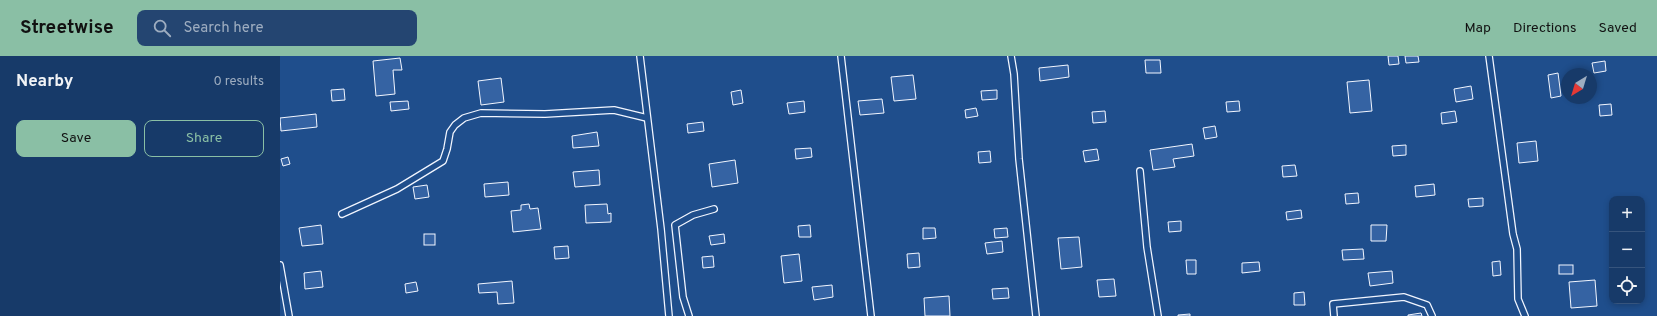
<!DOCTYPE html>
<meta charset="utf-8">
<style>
:root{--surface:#173a69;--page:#244571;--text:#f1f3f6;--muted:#9eadc0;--line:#36547d;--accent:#8abfa5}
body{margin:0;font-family:Overpass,sans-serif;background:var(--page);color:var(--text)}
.controls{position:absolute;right:12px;bottom:12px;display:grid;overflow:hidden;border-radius:8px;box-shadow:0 2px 6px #0003}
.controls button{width:36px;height:36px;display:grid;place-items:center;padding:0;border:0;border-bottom:1px solid var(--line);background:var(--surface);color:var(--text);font:20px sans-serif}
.compass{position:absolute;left:1281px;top:12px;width:36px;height:36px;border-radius:50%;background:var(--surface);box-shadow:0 2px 6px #0003;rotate:218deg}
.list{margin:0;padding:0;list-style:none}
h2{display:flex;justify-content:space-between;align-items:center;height:52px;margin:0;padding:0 16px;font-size:17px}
h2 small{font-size:13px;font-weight:400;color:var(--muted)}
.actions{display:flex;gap:8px;padding:12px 16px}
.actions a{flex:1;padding:9px 0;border:1px solid var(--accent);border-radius:8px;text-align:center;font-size:14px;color:var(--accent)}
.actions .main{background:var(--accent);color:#111}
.icon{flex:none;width:22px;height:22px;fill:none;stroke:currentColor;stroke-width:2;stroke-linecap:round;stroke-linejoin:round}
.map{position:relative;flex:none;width:1377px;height:260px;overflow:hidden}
header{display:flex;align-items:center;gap:24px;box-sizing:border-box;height:56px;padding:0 20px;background:var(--accent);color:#111}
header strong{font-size:19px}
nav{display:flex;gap:22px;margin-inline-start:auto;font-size:14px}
.search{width:280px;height:36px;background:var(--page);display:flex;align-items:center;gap:10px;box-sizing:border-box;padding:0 14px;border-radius:8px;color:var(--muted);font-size:15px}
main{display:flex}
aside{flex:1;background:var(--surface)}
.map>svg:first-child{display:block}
.building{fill:#3563a3;stroke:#f2f6ff}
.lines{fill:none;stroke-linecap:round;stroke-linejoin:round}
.lane-casing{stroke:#f2f6ff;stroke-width:8}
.lane{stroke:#1f4e8c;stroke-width:5.5}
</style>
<header>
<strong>Streetwise</strong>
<div class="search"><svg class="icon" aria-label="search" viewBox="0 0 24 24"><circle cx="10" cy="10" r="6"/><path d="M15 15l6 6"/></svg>Search here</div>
<nav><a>Map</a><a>Directions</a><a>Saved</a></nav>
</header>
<main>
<aside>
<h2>Nearby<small>0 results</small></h2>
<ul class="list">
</ul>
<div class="actions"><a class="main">Save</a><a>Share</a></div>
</aside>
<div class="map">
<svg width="1377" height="260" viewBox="0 0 1377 260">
<rect width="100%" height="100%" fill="#1f4e8c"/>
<!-- building -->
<g class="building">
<polygon points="1108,0 1118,0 1119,8 1109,9"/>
<polygon points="1125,0 1138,0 1139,6 1126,7"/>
<polygon points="120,2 122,14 113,14 115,38 96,40 93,5"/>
<polygon points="865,4 880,4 881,17 866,17"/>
<polygon points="1325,5 1326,15 1314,17 1312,7"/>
<polygon points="788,9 789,21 760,25 759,12"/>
<polygon points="1278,17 1281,40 1271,42 1268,19"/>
<polygon points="633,19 636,43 614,45 611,21"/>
<polygon points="221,22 224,46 201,49 198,25"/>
<polygon points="1089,24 1092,55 1070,57 1067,26"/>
<polygon points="1191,30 1193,43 1176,46 1174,33"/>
<polygon points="64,33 65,44 52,45 51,34"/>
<polygon points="461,34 463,47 453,49 451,36"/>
<polygon points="717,34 717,43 702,44 701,35"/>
<polygon points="602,43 604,57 580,59 578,45"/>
<polygon points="128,45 129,53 111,55 110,46"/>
<polygon points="524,45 525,56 509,58 507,47"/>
<polygon points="959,45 960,55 947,56 946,46"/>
<polygon points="1331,48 1332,59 1320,60 1319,49"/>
<polygon points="696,52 698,60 686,62 685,54"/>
<polygon points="825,55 826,66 813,67 812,56"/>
<polygon points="1175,55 1177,66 1162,68 1161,57"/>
<polygon points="36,58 37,71 1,75 0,62"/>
<polygon points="423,66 424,75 408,77 407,68"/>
<polygon points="935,70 937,81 925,83 923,72"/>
<polygon points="317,76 319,90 293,92 292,80"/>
<polygon points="1256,85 1258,105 1239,107 1237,87"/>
<polygon points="912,88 914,100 893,103 895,111 873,114 870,94"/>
<polygon points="1126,89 1126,99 1113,100 1112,90"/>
<polygon points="531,92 532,101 516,103 515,93"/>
<polygon points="817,93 819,104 805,106 803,95"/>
<polygon points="710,95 711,106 699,107 698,96"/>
<polygon points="8,101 10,108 3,110 1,103"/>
<polygon points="455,104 458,127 432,131 429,108"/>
<polygon points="1015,109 1017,120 1003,121 1002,110"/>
<polygon points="319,114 320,129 295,131 293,116"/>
<polygon points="228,126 229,139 205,141 204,128"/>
<polygon points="1154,128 1155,139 1136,141 1135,130"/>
<polygon points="147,129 149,141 135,143 133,131"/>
<polygon points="1078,137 1079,147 1066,148 1065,138"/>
<polygon points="1203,142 1203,150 1189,151 1188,143"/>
<polygon points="249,148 250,153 258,152 261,173 233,176 231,155 241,154 241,149"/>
<polygon points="327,148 328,158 331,157 331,166 306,167 305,149"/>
<polygon points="1021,154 1022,162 1007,164 1006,156"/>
<polygon points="901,165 901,175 889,176 888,166"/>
<polygon points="41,169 43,188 22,190 19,172"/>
<polygon points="530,169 531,181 519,181 518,170"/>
<polygon points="1091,169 1107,169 1106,185 1091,185"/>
<polygon points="643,172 655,172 656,182 643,183"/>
<polygon points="727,172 728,181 715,182 714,173"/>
<rect x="144" y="178" width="11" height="11"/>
<polygon points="444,178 445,187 431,189 429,180"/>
<polygon points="799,181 802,211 781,213 778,182"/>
<polygon points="722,185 723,196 707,198 705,187"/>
<polygon points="288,190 289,202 275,203 274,191"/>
<polygon points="1083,193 1084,203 1063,204 1062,194"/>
<polygon points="639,197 640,211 628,212 627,198"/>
<polygon points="519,198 522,225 504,227 501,200"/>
<polygon points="433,200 434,211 423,212 422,201"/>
<polygon points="906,204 916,204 916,218 907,218"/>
<polygon points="1220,205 1221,219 1213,220 1212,206"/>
<polygon points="979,206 980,215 962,217 962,207"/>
<rect x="1279" y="209" width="14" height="9"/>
<polygon points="41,215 43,231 25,233 24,217"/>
<polygon points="1112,215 1113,227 1090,230 1088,217"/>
<polygon points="834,223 836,240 819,241 817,224"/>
<polygon points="1315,224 1317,250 1291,252 1289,226"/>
<polygon points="232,225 234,247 218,248 217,236 199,237 198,228"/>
<polygon points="136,226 138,235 126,237 125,228"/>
<polygon points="552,229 553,241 534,244 532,231"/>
<polygon points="728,232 729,242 713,243 712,233"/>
<polygon points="1024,236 1025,249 1014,249 1014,237"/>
<polygon points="669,240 670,260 645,260 644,242"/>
<polygon points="1141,257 1142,260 1128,260 1128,259"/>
<polygon points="910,258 910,260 898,260 898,259"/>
</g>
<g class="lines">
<defs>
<g id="lane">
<polyline points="360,0 381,173 389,260"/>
<polyline points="561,0 591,260"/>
<polyline points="731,0 734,18 739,103 756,260"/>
<polyline points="1209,0 1233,178 1237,193 1238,243 1245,260"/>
<polyline points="860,115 867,191 878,260"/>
<polyline points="62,158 117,133 163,105 167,93 170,76 175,69 184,62 201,57 265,58 334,54 367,62"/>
<polyline points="0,209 9,260"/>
<polyline points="409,260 403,241 395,169 413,159 434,153"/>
<polyline points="1054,260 1053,248 1124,241 1147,249 1152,260"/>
</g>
</defs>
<!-- lane casing -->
<use href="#lane" class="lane-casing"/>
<!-- lane -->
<use href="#lane" class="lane"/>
</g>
</svg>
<div class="controls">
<button>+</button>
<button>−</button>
<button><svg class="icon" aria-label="locate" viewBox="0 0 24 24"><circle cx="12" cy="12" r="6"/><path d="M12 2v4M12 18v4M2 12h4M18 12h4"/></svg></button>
</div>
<svg class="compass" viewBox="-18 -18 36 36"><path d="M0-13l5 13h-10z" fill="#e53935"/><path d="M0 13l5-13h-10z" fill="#9eadc0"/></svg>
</div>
</main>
